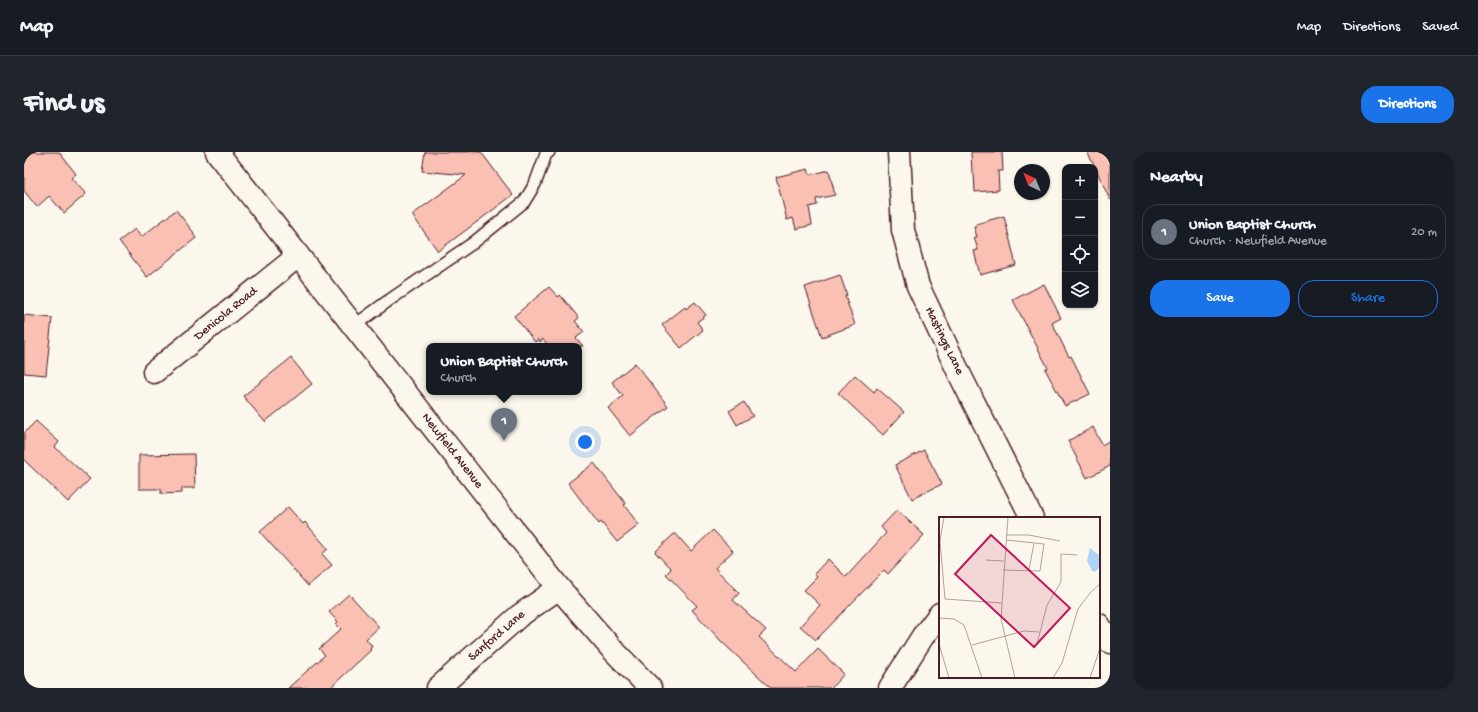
<!DOCTYPE html>
<meta charset="utf-8">
<style>
:root{--surface:#171b24;--page:#20242c;--text:#f1f3f6;--muted:#9ea1a6;--line:#363941;--accent:#1a73e8}
body{margin:0;font-family:"Gochi Hand",sans-serif;background:var(--page);color:var(--text)}
.controls{position:absolute;right:12px;top:12px;display:grid;overflow:hidden;border-radius:8px;box-shadow:0 1px 3px #0004}
.controls button{width:36px;height:36px;display:grid;place-items:center;padding:0;border:0;border-bottom:1px solid var(--line);background:var(--surface);color:var(--text);font:20px sans-serif}
.compass{position:absolute;left:990px;top:12px;width:36px;height:36px;border-radius:50%;background:var(--surface);box-shadow:0 1px 3px #0004;rotate:317deg}
.you{position:absolute;left:561px;top:290px;width:14px;height:14px;margin:-10px;border:3px solid #fff;border-radius:50%;background:#1a73e8;box-shadow:0 0 0 6px #1a73e833}
.badge{display:grid;place-items:center;width:26px;height:26px;border-radius:50%;background:var(--accent);color:#fff;font-size:13px;font-weight:700}
.pin{position:absolute;translate:-50% -33px;filter:drop-shadow(0 1px 2px #0008)}
.pin::after{content:'';position:absolute;top:21px;width:14px;height:12px;background:inherit;clip-path:polygon(0 0,100% 0,50% 100%)}
.popup{position:absolute;left:402px;top:191px;width:156px;height:52px;box-sizing:border-box;display:grid;place-content:center;border-radius:8px;background:var(--surface);filter:drop-shadow(0 1px 3px #0005);font-size:13px;white-space:nowrap;color:var(--muted)}
.popup b{font-size:15px;color:var(--text)}
.popup::after{content:'';position:absolute;left:50%;top:100%;margin-left:-8px;border:8px solid transparent;border-top-color:var(--surface)}
.list{margin:0;padding:0;list-style:none}
h2{display:flex;justify-content:space-between;align-items:center;height:52px;margin:0;padding:0 16px;font-size:17px}
h2 small{font-size:13px;font-weight:400;color:var(--muted)}
.list li{display:grid;grid-template-columns:26px 1fr auto;gap:12px;align-items:center;box-sizing:border-box;height:56px;margin:0 8px 8px;padding:0 8px;border:1px solid var(--line);border-radius:16px}
.list b{display:block;font-size:15px;white-space:nowrap}
.list p{margin:0;font-size:13px;white-space:nowrap;color:var(--muted)}
.list em{font-size:13px;font-style:normal;color:var(--muted)}
.actions{display:flex;gap:8px;padding:12px 16px}
.actions a{flex:1;padding:9px 0;border:1px solid var(--accent);border-radius:16px;text-align:center;font-size:14px;color:var(--accent)}
.actions .main{background:var(--accent);color:#fff}
.icon{flex:none;width:22px;height:22px;fill:none;stroke:currentColor;stroke-width:2;stroke-linecap:round;stroke-linejoin:round}
.map{position:relative;flex:none;width:1086px;height:536px;overflow:hidden;border-radius:16px}
header{display:flex;align-items:center;gap:24px;box-sizing:border-box;height:56px;padding:0 20px;background:var(--surface);border-bottom:1px solid var(--line)}
header strong{font-size:19px}
nav{display:flex;gap:22px;margin-inline-start:auto;font-size:14px}
.intro{display:flex;align-items:center;justify-content:space-between;box-sizing:border-box;height:96px;padding:0 24px}
h1{margin:0;font-size:28px}
.button{padding:10px 18px;border-radius:16px;background:var(--accent);color:#fff;font-size:14px;font-weight:700}
main{display:flex;gap:24px;padding:0 24px}
aside{flex:1;background:var(--surface);border-radius:16px;box-shadow:0 1px 3px #0004}
.map>svg:first-child{display:block}
.building{fill:#fbc0b4;stroke:#4a1f2b}
.lines{fill:none;stroke-linecap:round;stroke-linejoin:round}
.service-casing{stroke:#4a1f2b;stroke-width:14}
.minor-casing{stroke:#4a1f2b;stroke-width:25}
.secondary-casing{stroke:#4a1f2b;stroke-width:25}
.service{stroke:#fbf7ec;stroke-width:11}
.minor{stroke:#fbf7ec;stroke-width:22}
.secondary{stroke:#fbf7ec;stroke-width:22}
.labels{text-anchor:middle;dominant-baseline:central;stroke-width:3;stroke-linejoin:round;paint-order:stroke}
.street-label{font-size:13px;fill:#4a1f2b;stroke:#fbf7ec}
.inset-road{fill:none;stroke:#b4a19f;stroke-width:1}
.view{fill:#c2185b;fill-opacity:0.15;stroke:#c2185b;stroke-width:2}
.inset-edge{fill:none;stroke:#4a1f2b;stroke-width:2}
</style>
<header>
<strong>Map</strong>
<nav><a>Map</a><a>Directions</a><a>Saved</a></nav>
</header>
<div class="intro"><h1>Find us</h1><a class="button">Directions</a></div>
<main>
<div class="map">
<svg width="1086" height="536" viewBox="0 0 1086 536">
<rect width="100%" height="100%" fill="#fbf7ec"/>
<filter id="ink" filterUnits="userSpaceOnUse"><feTurbulence type="fractalNoise" baseFrequency=".025" numOctaves="2"/><feDisplacementMap in="SourceGraphic" scale="8" xChannelSelector="R" yChannelSelector="G"/><feConvolveMatrix kernelMatrix="1 2 1 2 8 2 1 2 1" color-interpolation-filters="sRGB"/></filter>
<g filter="url(#ink)">
<!-- building -->
<g class="building">
<polygon points="0,0 35,0 52,22 47,26 62,42 40,61 25,44 13,55 0,39"/>
<polygon points="401,0 457,0 489,43 414,99 388,63 442,23 398,19"/>
<polygon points="947,0 978,0 979,19 974,19 975,38 951,40 950,21 948,21"/>
<polygon points="1063,0 1086,0 1086,48 1071,15"/>
<polygon points="784,17 786,23 805,18 811,43 792,47 793,53 785,55 788,73 772,77 769,66 763,68 752,25"/>
<polygon points="152,58 170,81 169,82 172,86 123,125 95,89 111,77 117,85"/>
<polygon points="980,64 992,113 956,123 950,99 954,98 950,85 953,85 950,75 953,75 952,72"/>
<polygon points="816,123 823,143 821,144 831,173 798,185 781,135"/>
<polygon points="1020,132 1037,166 1028,171 1045,205 1047,204 1066,242 1041,254 1021,217 1024,216 989,148"/>
<polygon points="525,135 534,145 536,143 555,166 551,169 560,180 552,186 559,194 525,194 519,187 516,190 514,187 511,190 490,164"/>
<polygon points="671,150 682,163 673,170 679,178 657,196 638,173 661,155 662,157"/>
<polygon points="0,163 28,166 22,223 0,221"/>
<polygon points="267,206 288,232 241,270 219,244"/>
<polygon points="611,211 644,254 606,284 584,256 599,244 588,230"/>
<polygon points="831,223 850,240 853,236 880,260 859,283 814,241"/>
<polygon points="720,250 729,264 713,273 705,259"/>
<polygon points="12,269 35,290 31,295 66,327 44,350 0,308 0,281"/>
<polygon points="1069,275 1078,293 1086,288 1086,314 1063,326 1044,289"/>
<polygon points="900,298 918,332 888,347 871,313"/>
<polygon points="170,302 171,336 158,336 158,341 137,342 137,337 115,337 115,303"/>
<polygon points="570,311 602,352 600,353 615,373 593,390 577,370 575,372 544,331"/>
<polygon points="264,355 279,372 281,370 304,397 298,402 308,413 284,434 236,380"/>
<polygon points="873,358 900,383 864,422 860,418 792,488 776,474 796,453 780,438 793,425 790,422 804,407 822,425 862,381 857,375"/>
<polygon points="689,378 709,399 691,416 715,441 709,448 742,478 735,485 772,520 794,497 820,522 807,536 747,536 698,490 668,458 673,454 642,422 647,417 631,400 651,381 667,399"/>
<polygon points="325,442 355,475 342,487 348,494 346,497 347,498 306,536 264,536 301,503 295,497 317,477 312,472 314,470 305,460"/>
</g>
<g class="lines">
<defs>
<polyline id="service" points="330,174 364,149 449,91 500,50 511,32 522,2 525,0"/>
<g id="minor">
<polyline points="875,0 879,78 894,134 937,225 1008,366"/>
<polyline points="130,220 274,104"/>
<polyline points="1075,473 1086,490"/>
<polyline points="414,536 495,464 535,436"/>
<polyline points="866,536 899,484 916,462"/>
</g>
<polyline id="secondary" points="193,0 535,436 588,497 626,536"/>
</defs>
<!-- service casing -->
<use href="#service" class="service-casing"/>
<!-- minor casing -->
<use href="#minor" class="minor-casing"/>
<!-- secondary casing -->
<use href="#secondary" class="secondary-casing"/>
<!-- service -->
<use href="#service" class="service"/>
<!-- minor -->
<use href="#minor" class="minor"/>
<!-- secondary -->
<use href="#secondary" class="secondary"/>
</g>
</g>
<g class="labels">
<!-- street labels -->
<g class="street-label">
<text transform="translate(202 162) rotate(-39)">Denicola Road</text>
<text transform="translate(920 189) rotate(64)">Hastings Lane</text>
<text transform="translate(428 299) rotate(52)">Newfield Avenue</text>
<text transform="translate(473 484) rotate(-41)">Sanford Lane</text>
</g>
</g>
<!-- overview -->
<g transform="translate(915 365)">
<rect width="161" height="161" fill="#fbf7ec"/>
<path d="M 151,31 L 161,39 L 161,50 L 156,55 L 153,54 L 148,44 Z" fill="#afd4f8"/>
<path class="inset-road" d="M 5,0 L 1,24 L 6,82 L 62,86M 69,0 L 62,102 L 76,161M 67,18 L 90,18 L 121,24M 47,43 L 65,44M 64,53 L 101,54 L 105,27 L 67,23M 90,53 L 95,26M 0,101 L 15,102 L 25,108 L 43,161M 0,127 L 10,161M 98,127 L 108,88 L 122,65 L 122,37 L 138,38M 33,128 L 85,114 L 100,115M 114,161 L 123,146 L 139,92 L 151,76 L 161,67M 151,161 L 161,131"/>
<path class="view" d="M 52,18 L 131,91 L 95,130 L 16,57 Z"/>
<rect width="161" height="161" class="inset-edge"/>
</g>
</svg>
<div class="controls">
<button>+</button>
<button>−</button>
<button><svg class="icon" aria-label="locate" viewBox="0 0 24 24"><circle cx="12" cy="12" r="6"/><path d="M12 2v4M12 18v4M2 12h4M18 12h4"/></svg></button>
<button><svg class="icon" aria-label="layers" viewBox="0 0 24 24"><path d="M12 4l9 5-9 5-9-5zM3 14l9 5 9-5"/></svg></button>
</div>
<svg class="compass" viewBox="-18 -18 36 36"><path d="M0-13l5 13h-10z" fill="#e53935"/><path d="M0 13l5-13h-10z" fill="#9ea1a6"/></svg>
<div class="you"></div>
<div class="pin badge" style="left:480px;top:289px;background:#6b7280">1</div>
<div class="popup"><b>Union Baptist Church</b>Church</div>
</div>
<aside>
<h2>Nearby<small></small></h2>
<ul class="list">
<li><span class="badge" style="background:#6b7280">1</span><div><b>Union Baptist Church</b><p>Church · Newfield Avenue</p></div><em>20 m</em></li>
</ul>
<div class="actions"><a class="main">Save</a><a>Share</a></div>
</aside>
</main>
